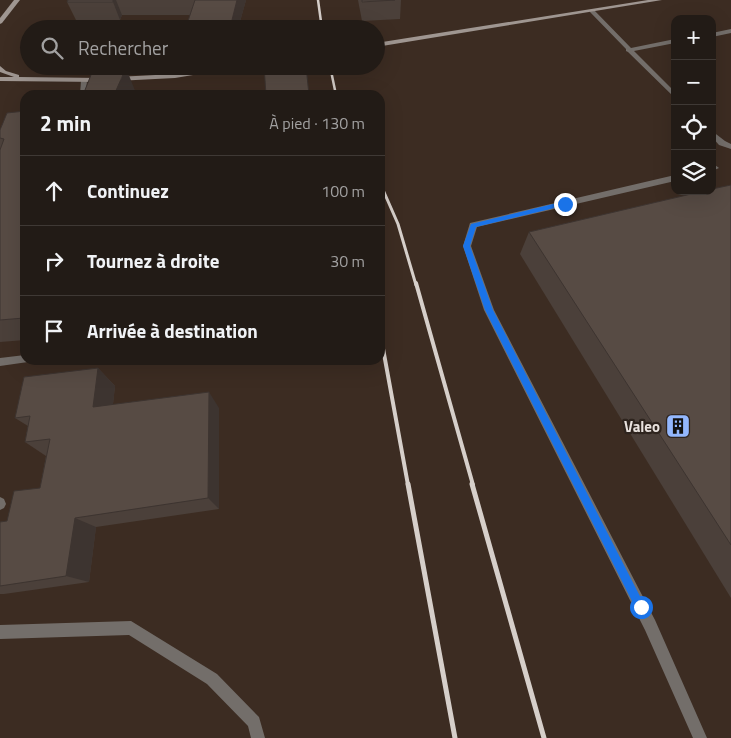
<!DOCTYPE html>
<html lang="fr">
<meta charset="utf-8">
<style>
:root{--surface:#221b16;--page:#2a241f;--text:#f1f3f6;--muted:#a2a1a1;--line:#3f3935}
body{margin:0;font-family:"Titillium Web",sans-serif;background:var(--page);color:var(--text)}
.controls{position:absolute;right:15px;top:15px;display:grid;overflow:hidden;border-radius:10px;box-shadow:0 5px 20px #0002}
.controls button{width:45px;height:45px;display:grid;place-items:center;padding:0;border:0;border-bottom:1px solid var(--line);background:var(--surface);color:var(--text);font:25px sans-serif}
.stop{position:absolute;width:15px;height:15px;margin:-11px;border:4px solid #1a73e8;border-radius:50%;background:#fff}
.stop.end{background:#1a73e8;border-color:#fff;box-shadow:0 1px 5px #0008}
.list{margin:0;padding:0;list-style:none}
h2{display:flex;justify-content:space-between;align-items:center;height:65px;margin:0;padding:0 20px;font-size:21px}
h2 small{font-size:16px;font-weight:400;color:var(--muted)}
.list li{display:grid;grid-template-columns:32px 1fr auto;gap:15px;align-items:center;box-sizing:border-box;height:70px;padding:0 20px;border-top:1px solid var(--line)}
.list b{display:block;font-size:19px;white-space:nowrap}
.list em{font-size:16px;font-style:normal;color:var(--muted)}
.icon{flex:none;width:28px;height:28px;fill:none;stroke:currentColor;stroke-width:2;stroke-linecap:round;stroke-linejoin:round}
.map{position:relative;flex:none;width:731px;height:738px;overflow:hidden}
.search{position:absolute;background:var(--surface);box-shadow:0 5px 20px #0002;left:20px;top:20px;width:365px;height:55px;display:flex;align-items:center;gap:12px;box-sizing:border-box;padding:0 18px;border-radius:28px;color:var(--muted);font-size:19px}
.panel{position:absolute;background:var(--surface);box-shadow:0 5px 20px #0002;left:20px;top:90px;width:365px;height:275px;border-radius:15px}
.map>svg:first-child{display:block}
.built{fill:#3c2c22;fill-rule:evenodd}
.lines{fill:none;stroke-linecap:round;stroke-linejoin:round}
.lane{fill:#736e6a;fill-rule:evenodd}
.secondary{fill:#9f9691;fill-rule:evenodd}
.rail-far3{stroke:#d6cfca;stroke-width:2.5}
.rail-far2{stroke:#d6cfca;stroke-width:3}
.rail-far1{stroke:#d6cfca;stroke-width:4}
.rail{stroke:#d6cfca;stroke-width:5}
.wall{fill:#4b403a}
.shaded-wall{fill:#3d3430}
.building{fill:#574b44;stroke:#3d3430}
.route{fill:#1a73e8}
.labels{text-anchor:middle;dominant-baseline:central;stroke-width:4.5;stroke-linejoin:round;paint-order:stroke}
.poi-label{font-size:15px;font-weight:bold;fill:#e9e2de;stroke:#2e241e;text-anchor:end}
</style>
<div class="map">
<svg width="731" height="738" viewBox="0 0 731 738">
<rect width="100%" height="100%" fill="#2e241e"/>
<!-- built -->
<path class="built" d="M 0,0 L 731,0 L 731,738 L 0,738 ZM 675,19 L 712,19 L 712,191 L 675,191 ZM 29,29 L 376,29 L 376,66 L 29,66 ZM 25,95 L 380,95 L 380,360 L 25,360 Z"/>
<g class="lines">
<!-- lane -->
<g class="lane">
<polygon points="590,10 594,10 631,48 675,39 675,43 634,51 675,92 675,98 628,52 626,51 626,49 590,12"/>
<polygon points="731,29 731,33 712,37 712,33"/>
<polygon points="84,78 87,80 86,95 80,95 81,80"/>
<polygon points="712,131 725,141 731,144 731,149 719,145 712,137"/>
<polygon points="715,165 719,168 712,171 712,166"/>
<polygon points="675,175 675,181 477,227 471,246 494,310 655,620 707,738 693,738 645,630 484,310 463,246 470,223"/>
<polygon points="25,355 25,360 29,360 28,362 0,366 0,358"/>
<polygon points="0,497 4,499 6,504 4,508 0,510"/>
<polygon points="131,621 217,674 259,717 265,738 251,738 248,726 207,684 129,635 0,639 0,625"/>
</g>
<!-- secondary -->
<g class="secondary">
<polygon points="14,0 20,0 2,23 0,24 0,18"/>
<polygon points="648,0 662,0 376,47 376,43"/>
<polygon points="0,66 6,71 19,75 19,77 101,78 104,80 101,82 0,81 0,77 14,77 0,72"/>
<polygon points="229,66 247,66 175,78 116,81 113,79 116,77 175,74"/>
</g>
<!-- rail-far3 -->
<g class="rail-far3">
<polyline points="318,0 322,29"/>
<polyline points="330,66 336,95"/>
</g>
<!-- rail-far2 -->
<polyline class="rail-far2" points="380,183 398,224 416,285"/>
<!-- rail-far1 -->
<g class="rail-far1">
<polyline points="416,283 473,485"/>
<polyline points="380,332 408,485"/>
</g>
<!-- rail -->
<g class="rail">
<polyline points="408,484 455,738"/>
<polyline points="472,484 544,738"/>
</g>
</g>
<!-- wall -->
<g class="wall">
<polygon points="68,0 246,0 238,29 188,29 187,24 190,15 122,15 120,20 76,20 67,2"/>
<polygon points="358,0 401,0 400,19 362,21"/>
<polygon points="25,111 25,340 0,342 0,130"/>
<polygon points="731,185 731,598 520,254 529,232"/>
<polygon points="98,368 115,386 113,404 219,408 219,509 96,527 89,582 4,594 0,594 0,522 7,521 40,488 46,456 25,442 28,426 15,418"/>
</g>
<!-- shaded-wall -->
<g class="shaded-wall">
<polygon points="113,0 116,0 122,15 120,20 113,2"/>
<polygon points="237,0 246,0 238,29 232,29 231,24"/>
<polygon points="126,68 136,93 135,95 114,95"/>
<polygon points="98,368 115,386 111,423 93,407"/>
<polygon points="209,392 219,408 219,509 208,498"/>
<polygon points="75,518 96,527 89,582 66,576"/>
</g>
<!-- building -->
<g class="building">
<polygon points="68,0 113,0 113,2 67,2"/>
<polygon points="195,0 237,0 231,24 187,24"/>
<polygon points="362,0 395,0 362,2"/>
<polygon points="264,66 306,66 309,95 266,95"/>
<polygon points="126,68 114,95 83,95 93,70"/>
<polygon points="25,111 25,314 24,318 0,320 0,150 4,139 0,138 0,130 7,113"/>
<polygon points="731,185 731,545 529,232 704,191 712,191 712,189"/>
<polygon points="98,368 93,407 209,392 208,498 75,518 66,576 0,586 0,522 7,521 14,491 40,488 50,439 25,442 30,416 15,418 24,377"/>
</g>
<!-- route -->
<polygon class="route" points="565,201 567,202 567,205 476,227 470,246 493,310 644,604 646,607 644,611 641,613 637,611 485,310 463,246 471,224"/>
<!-- icons -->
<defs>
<symbol id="building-square" viewBox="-11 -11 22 22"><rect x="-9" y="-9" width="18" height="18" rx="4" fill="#93b7fd" stroke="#2e241e"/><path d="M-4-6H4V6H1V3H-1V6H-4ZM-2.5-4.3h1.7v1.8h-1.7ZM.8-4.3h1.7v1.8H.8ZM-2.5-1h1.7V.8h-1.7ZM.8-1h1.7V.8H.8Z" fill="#111"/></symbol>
</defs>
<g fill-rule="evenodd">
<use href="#building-square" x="664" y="412" width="28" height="28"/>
</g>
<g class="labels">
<!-- poi labels -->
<g class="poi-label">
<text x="660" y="426">Valeo</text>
</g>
</g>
</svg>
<div class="controls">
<button>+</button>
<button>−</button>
<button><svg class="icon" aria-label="locate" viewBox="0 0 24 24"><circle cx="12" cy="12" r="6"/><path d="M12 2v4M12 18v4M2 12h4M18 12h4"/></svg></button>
<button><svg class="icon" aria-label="layers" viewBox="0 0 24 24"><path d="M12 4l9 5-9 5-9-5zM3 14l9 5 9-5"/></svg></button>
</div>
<div class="stop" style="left:641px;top:607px"></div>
<div class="stop end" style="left:565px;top:204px"></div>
<div class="search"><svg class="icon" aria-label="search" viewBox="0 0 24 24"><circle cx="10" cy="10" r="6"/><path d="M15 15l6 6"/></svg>Rechercher</div>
<section class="panel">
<h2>2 min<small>À pied · 130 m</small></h2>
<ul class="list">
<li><svg class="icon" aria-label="ahead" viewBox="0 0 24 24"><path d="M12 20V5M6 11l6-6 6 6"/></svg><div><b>Continuez</b></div><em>100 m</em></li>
<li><svg class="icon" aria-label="right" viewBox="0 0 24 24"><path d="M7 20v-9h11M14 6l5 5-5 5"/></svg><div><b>Tournez à droite</b></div><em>30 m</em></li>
<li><svg class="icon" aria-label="arrive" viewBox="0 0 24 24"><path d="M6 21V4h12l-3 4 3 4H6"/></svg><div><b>Arrivée à destination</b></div></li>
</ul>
</section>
</div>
